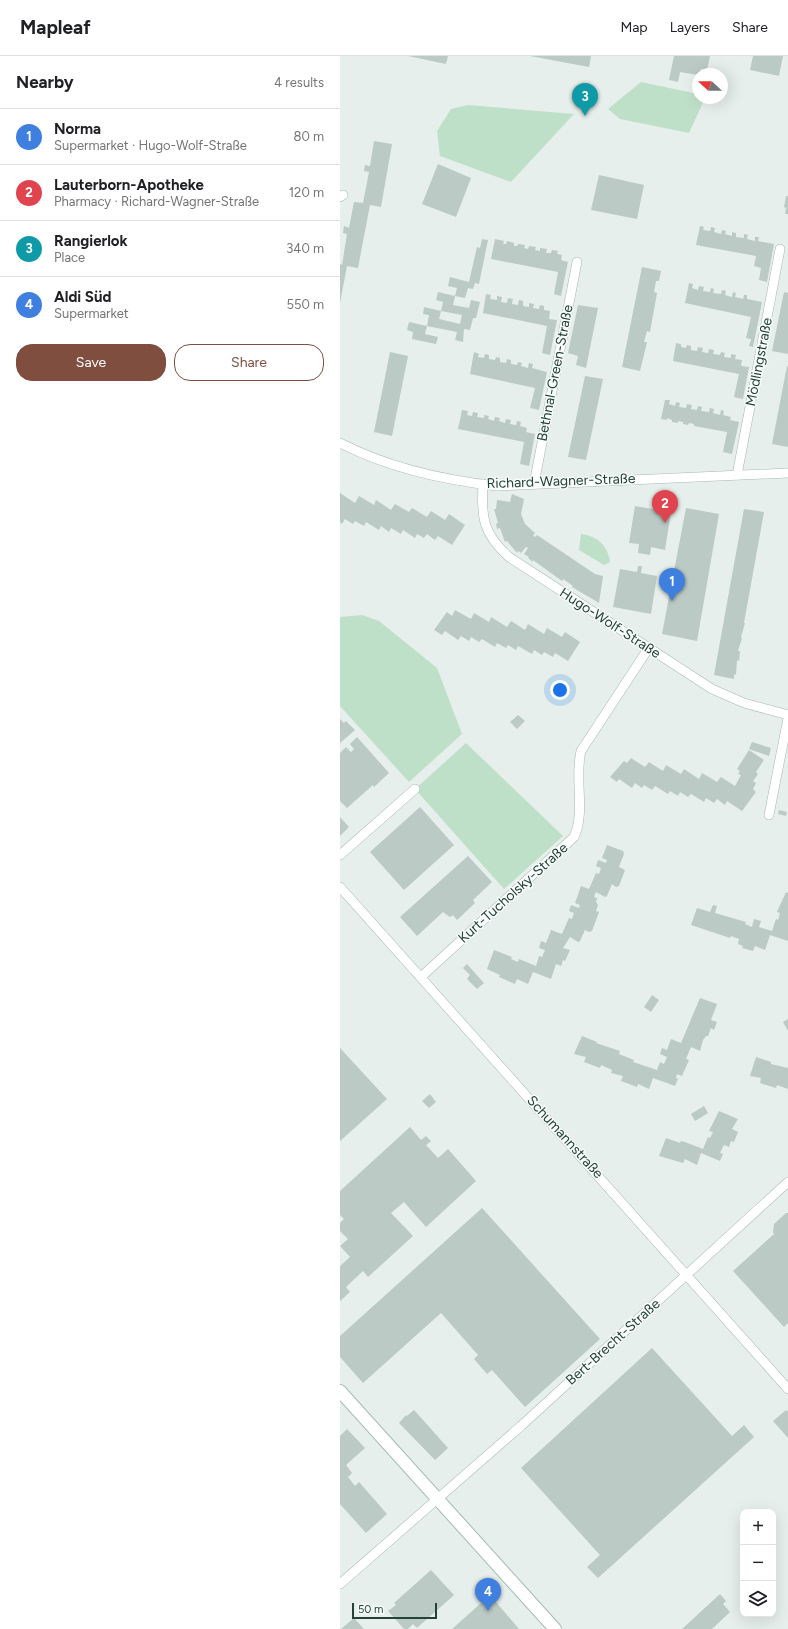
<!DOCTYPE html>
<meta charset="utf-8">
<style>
:root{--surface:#fff;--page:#f2f2f2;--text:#202124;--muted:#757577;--line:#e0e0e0;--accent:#7f4e3f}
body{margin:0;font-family:Figtree,sans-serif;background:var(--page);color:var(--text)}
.controls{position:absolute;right:12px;bottom:12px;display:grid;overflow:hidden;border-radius:8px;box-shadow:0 4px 16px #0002}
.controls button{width:36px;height:36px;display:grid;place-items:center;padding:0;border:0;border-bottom:1px solid var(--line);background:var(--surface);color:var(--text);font:20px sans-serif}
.compass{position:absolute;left:352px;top:12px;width:36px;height:36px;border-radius:50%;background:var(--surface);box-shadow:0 4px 16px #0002;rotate:292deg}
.scale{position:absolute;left:12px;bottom:10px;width:85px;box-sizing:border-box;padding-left:4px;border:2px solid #24423a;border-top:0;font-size:11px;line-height:14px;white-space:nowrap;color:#24423a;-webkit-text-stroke:3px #f7fbf9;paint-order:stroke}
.you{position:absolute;left:220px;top:634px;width:14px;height:14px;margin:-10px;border:3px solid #fff;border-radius:50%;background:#1a73e8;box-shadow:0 0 0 6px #1a73e833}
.badge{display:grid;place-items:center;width:26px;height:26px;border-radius:50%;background:var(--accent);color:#fff;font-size:13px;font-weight:700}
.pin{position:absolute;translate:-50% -33px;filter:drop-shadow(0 1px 2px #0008)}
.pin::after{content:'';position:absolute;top:21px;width:14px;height:12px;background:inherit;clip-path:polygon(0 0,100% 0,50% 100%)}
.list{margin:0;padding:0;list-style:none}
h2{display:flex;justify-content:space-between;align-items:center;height:52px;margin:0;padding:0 16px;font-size:17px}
h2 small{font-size:13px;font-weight:400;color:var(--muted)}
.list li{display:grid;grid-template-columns:26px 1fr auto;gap:12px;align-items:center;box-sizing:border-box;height:56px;padding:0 16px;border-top:1px solid var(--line)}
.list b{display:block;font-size:15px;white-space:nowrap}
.list p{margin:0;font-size:13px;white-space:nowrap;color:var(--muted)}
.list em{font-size:13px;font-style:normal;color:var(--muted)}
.actions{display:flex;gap:8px;padding:12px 16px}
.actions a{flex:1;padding:9px 0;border:1px solid var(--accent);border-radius:16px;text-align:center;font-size:14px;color:var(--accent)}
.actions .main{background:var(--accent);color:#fff}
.icon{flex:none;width:22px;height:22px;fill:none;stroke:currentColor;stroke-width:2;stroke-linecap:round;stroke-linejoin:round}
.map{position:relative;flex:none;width:448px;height:1573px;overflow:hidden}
header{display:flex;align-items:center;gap:24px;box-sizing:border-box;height:56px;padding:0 20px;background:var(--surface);border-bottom:1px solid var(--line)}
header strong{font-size:19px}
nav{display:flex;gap:22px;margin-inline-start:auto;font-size:14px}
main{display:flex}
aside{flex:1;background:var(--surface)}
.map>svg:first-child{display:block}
.green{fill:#bfe0c8}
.building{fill:#bbcac4}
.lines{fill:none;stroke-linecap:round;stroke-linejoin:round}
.street-casing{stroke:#a8b8b2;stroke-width:10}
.secondary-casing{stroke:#a4bbb3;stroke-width:14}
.street{stroke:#fff;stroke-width:9}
.secondary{stroke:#fff;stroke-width:12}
.labels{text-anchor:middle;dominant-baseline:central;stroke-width:3;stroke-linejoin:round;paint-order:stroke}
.street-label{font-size:14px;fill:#24423a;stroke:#f7fbf9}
</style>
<header>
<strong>Mapleaf</strong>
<nav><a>Map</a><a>Layers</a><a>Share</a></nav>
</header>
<main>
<aside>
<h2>Nearby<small>4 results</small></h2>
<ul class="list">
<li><span class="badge" style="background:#3f7fe0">1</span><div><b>Norma</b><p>Supermarket · Hugo-Wolf-Straße</p></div><em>80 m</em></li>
<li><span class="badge" style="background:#e0444e">2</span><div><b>Lauterborn-Apotheke</b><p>Pharmacy · Richard-Wagner-Straße</p></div><em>120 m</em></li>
<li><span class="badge" style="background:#0f9aa8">3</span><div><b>Rangierlok</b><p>Place</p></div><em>340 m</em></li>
<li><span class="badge" style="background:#3f7fe0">4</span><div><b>Aldi Süd</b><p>Supermarket</p></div><em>550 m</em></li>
</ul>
<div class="actions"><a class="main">Save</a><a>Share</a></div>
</aside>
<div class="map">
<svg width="448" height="1573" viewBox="0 0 448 1573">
<rect width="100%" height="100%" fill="#e6efeb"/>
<!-- green -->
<g class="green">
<polygon points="301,26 358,38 358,42 365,42 349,77 280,63 268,53"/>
<polygon points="128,49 234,58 171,126 100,100 97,75 111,53"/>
<path d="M 241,478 C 258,480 268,490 270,506 L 264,509 L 239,494 Z"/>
<polygon points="22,559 39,565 97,612 122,678 69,726 0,650 0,561"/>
<polygon points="126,687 223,780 164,833 75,733"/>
</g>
<!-- building -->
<g class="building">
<polygon points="68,0 108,0 106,8"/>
<polygon points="190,0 251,0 249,11"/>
<polygon points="334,0 370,0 367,14 361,13 360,18 358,19 340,16 338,26 329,24"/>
<polygon points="413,0 443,0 439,20 410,14"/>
<polygon points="34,85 52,88 41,151 30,149 18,212 7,210 0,247 0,208 2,209 7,178 3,177 4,170 9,172 14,146 23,147 29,116 24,115 25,109 30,110"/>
<polygon points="98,108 131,122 116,161 82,148"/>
<polygon points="259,119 304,129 297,163 251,154"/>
<polygon points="446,140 448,140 448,158 445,158 446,152 444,151"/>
<polygon points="360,170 364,171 363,174 370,175 371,171 375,172 374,176 381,178 382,174 386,175 385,178 392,180 392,176 396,177 396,181 404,182 404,178 408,179 407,183 415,185 415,181 419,181 418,185 434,188 427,226 419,224 421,212 414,210 416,200 356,189"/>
<polygon points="142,183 148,184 139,228 135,227 133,233 128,232 125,242 115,240 117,232 108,230 110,221 129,226 137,191 140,192"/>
<polygon points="155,183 164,185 163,188 166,188 167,185 174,187 174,190 177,190 178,188 185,189 184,192 188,193 189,190 196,191 195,194 200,195 200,192 207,193 206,197 211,197 212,194 218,195 217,198 222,199 221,204 228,206 221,240 214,238 218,216 151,203"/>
<polygon points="302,211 321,215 319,225 316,225 314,236 317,237 310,276 307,275 304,286 307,286 300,315 282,311"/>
<polygon points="349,227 353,228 352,232 358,234 359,230 364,231 363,235 370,236 371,232 374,233 373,237 381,238 382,234 386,235 385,239 392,241 393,236 396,237 395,241 403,243 404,239 407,239 407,243 422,246 413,291 409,290 411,283 406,282 411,261 345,247"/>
<polygon points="98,236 115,240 113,249 129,252 131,244 140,246 136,262 133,262 130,274 124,273 123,286 115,284 117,276 87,270 89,259 83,258 84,251 101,255 99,263 120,268 122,259 101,255 103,246 96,244"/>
<polygon points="444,236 448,237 448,298 432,295"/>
<polygon points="146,238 151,239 150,243 157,244 157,240 162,241 161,246 167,247 168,242 173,243 172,248 178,249 179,244 183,245 183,250 189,251 189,247 194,248 193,252 199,253 200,249 204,250 204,254 210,255 209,263 217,264 210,299 202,297 207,270 143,257"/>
<polygon points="238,249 258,252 246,312 236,309 238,300 228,297"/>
<polygon points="69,266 87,270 85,278 98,281 96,288 72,283 73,276 67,274"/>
<polygon points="336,287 341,288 341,291 346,292 347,289 351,290 351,294 357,295 358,291 363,292 362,296 368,297 369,293 374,294 373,298 380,299 381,296 385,297 384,301 391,302 391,298 396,299 395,303 402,304 401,310 409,311 403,343 394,341 399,318 333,305"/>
<polygon points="50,296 68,300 52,380 34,376"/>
<polygon points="134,296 139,298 138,301 144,302 145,298 149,299 149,303 155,304 156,301 160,302 160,306 166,307 167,303 171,304 171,308 177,309 178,306 182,307 181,310 188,312 189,307 193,308 192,312 207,316 199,354 190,352 195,332 130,318"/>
<polygon points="447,310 448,310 448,391 432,388"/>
<polygon points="245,320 263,323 246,404 228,401"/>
<polygon points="325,344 330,344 329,348 335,350 336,346 340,347 339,351 346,352 347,348 352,349 351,353 357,354 358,350 362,351 361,355 369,356 370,352 374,353 373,357 380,359 381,354 384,355 383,359 391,361 390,364 399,366 392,398 383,396 387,376 354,370 354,368 349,367 348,369 343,368 343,366 338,365 338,367 332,366 332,364 327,362 327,364 321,363"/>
<polygon points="122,354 128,355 127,359 132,360 133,356 138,357 137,361 144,362 144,359 149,360 148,363 154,365 155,361 160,362 159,365 165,367 166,363 171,364 170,368 176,369 177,365 181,366 180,370 187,372 186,376 195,378 189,410 180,408 184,386 118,373"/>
<polygon points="0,437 15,447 19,440 34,449 36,444 51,454 55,448 69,456 72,452 87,461 91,455 105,464 109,458 125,469 112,489 98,480 95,484 87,478 84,482 77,478 75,482 63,474 61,478 51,472 49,476 41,470 39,474 26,466 24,470 15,465 13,468 5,463 2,468 0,466"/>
<polygon points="172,438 184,443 181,458 185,468 195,477 193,479 195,481 197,479 255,518 263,520 259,547 232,531 233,530 223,523 222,525 193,504 193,506 188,502 189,501 184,498 188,492 186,491 181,497 178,495 177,497 167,485 165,486 160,472 157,473 156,468 158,467 154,453 156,453 157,444 170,446"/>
<polygon points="295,450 331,456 325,494 311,491 310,499 298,497 299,488 289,487"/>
<polygon points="346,452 379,458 357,585 322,578"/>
<polygon points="404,453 424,456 404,567 405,567 401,581 402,582 398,595 400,595 399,605 397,604 396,619 394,618 394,623 374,619"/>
<polygon points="298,510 302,510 301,517 317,520 311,558 273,551 280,513 297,516"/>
<polygon points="115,554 131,563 134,557 149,566 151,561 167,571 171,565 185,574 188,568 204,578 207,572 222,581 225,576 240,586 228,605 215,597 213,601 204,596 202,599 194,594 192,598 178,590 176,594 168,589 166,592 157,587 155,591 142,583 139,586 131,581 129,585 121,580 118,584 105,575 102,579 94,574 107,556 112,560"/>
<polygon points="178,659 185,665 177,673 170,666"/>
<polygon points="0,663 4,667 6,665 15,674 0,687"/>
<polygon points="17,681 49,717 34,731 33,729 7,752 0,745 0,697 6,691 11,696 14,693 10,688"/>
<polygon points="412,686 431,692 429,700 409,693"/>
<polygon points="409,694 424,704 416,716 418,718 413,725 416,727 413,733 416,736 402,755 387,745 385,749 377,743 374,747 366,742 364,746 351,738 348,741 340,736 338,740 330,735 328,738 315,730 312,734 304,729 302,732 295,727 292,732 279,723 277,726 270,721 284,705 287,707 291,702 305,711 309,706 323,715 326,709 341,718 344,713 359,723 362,717 377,726 381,721 395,730 401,719 398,718 400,715 397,713"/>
<polygon points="80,751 114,789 64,834 30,796"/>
<polygon points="439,754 447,756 446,760 438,758"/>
<polygon points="0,761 9,771 0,780"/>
<polygon points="267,789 283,795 284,798 279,811 285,814 279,830 276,831 272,828 267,840 265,841 256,836 254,841 257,842 256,846 258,849 256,855 259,856 252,875 249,876 245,874 240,885 238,886 230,881 223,892 230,894 225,905 223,904 221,910 216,908 211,923 193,916 188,928 177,923 175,928 159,921 160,919 147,913 154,894 172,901 171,903 178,906 179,903 196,910 199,900 202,901 205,894 199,892 201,885 206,887 211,874 222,878 229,862 232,863 234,857 229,855 231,849 239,852 240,849 235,847 241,830 249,833 256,817 259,818 261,812 256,810 258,804 266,807 267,804 262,802"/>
<polygon points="128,800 152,826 133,844 135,847 117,864 113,859 110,861 103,856 77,880 60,861"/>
<polygon points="446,836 448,837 448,885 430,879 425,894 415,890 413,895 402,892 403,890 398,888 399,883 391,880 390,882 351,869 357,852 370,856 373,849 377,850 375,857 406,866 405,868 412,871 414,863 421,865 419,871 432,875 436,863 438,864 440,857 437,856"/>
<polygon points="127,908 144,927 137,933 127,923 130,919 123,912"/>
<polygon points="312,939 319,944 311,956 304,951"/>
<polygon points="360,942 377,948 371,964 377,966 374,974 371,972 368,980 366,980 363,984 360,995 351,991 346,1003 349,1004 342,1020 337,1018 336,1022 338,1023 335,1030 313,1022 309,1033 298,1028 297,1031 281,1025 283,1020 271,1017 272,1014 261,1009 260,1012 244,1006 246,1001 234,998 242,980 257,986 256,987 280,995 279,998 294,1004 293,1006 317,1014 320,1006 324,1008 327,1001 320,998 322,992 327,994 331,983 341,987"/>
<polygon points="448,963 448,975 443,966"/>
<polygon points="0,992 47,1043 0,1085"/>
<polygon points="416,1001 431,1006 431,1008 448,1012 448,1033 437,1029 436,1032 420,1027 421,1022 410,1020"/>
<polygon points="90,1038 96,1046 89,1052 82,1045"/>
<polygon points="364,1050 368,1057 355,1065 351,1058"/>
<polygon points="379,1055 398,1063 392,1073 398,1076 394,1086 391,1085 389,1091 384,1089 380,1097 383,1098 380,1105 361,1097 357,1109 345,1103 343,1107 319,1100 326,1082 340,1087 341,1085 345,1086 363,1093 368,1081 370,1082 373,1076 369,1075"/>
<polygon points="70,1071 81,1084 86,1080 91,1085 86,1089 98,1102 108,1093 136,1125 86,1171 64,1146 51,1157 73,1180 28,1221 23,1215 6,1231 10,1236 0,1245 0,1210 10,1201 0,1190 8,1183 0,1175 0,1167 4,1163 0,1159 0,1135"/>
<polygon points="142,1152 260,1283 185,1351 152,1314 147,1318 134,1303 138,1299 101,1257 23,1327 0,1301 0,1280"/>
<polygon points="446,1157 448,1157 448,1267 444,1271 393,1215 434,1178 433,1176 434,1168"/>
<polygon points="312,1292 392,1380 404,1369 414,1381 258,1522 247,1511 260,1499 181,1412"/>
<polygon points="74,1354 108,1392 95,1404 59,1367 66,1359 67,1360"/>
<polygon points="446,1354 448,1356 448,1382 433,1365"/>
<polygon points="7,1373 25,1392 6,1409 12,1417 8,1421 15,1430 19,1426 47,1458 26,1477 0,1448 0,1380"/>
<polygon points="91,1514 114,1539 77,1572 73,1568 68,1573 64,1573 48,1555 56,1549 54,1547"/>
<polygon points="380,1538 386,1545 383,1548 390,1556 372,1573 342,1573"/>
<polygon points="150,1539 179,1573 112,1573"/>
<polygon points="14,1562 24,1573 1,1573"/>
</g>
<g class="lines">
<defs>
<g id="street">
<polyline points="0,141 3,139"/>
<path d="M 0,387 C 49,412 102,424 157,430 L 448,417"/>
<polyline points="397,419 440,193"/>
<path d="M 143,428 C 141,461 143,478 169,501 L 372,633 L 404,647 L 448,659"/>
<polyline points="194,428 237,206"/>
<polyline points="429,759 448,662"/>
<polyline points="0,799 75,733"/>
<polyline points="0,831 448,1333"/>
<path d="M 81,921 L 234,781 C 246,755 234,723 241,695 L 308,593"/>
<polyline points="0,1528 181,1370 448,1126"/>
</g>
<polyline id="secondary" points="0,1335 215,1573"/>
</defs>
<!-- street casing -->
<use href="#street" class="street-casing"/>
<!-- secondary casing -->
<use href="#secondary" class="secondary-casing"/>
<!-- street -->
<use href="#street" class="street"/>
<!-- secondary -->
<use href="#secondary" class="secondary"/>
</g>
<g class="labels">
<!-- street labels -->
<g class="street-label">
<text transform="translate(419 306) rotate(-79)">Mödlingstraße</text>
<text transform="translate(215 317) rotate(-79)">Bethnal-Green-Straße</text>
<text transform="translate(221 425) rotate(-2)">Richard-Wagner-Straße</text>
<text transform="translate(270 567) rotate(33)">Hugo-Wolf-Straße</text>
<text transform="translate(173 837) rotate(-42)">Kurt-Tucholsky-Straße</text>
<text transform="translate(225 1081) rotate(48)">Schumannstraße</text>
<text transform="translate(273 1286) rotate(-42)">Bert-Brecht-Straße</text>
</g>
</g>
</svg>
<div class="controls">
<button>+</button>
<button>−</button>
<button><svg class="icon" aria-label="layers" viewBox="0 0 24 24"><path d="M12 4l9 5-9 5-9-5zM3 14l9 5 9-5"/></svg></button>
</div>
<svg class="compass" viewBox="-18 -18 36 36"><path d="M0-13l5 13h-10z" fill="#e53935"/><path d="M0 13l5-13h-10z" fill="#757577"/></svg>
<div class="scale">50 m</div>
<div class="you"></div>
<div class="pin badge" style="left:332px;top:545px;background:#3f7fe0">1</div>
<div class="pin badge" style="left:325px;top:467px;background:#e0444e">2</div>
<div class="pin badge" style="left:245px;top:60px;background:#0f9aa8">3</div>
<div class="pin badge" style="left:148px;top:1555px;background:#3f7fe0">4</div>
</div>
</main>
